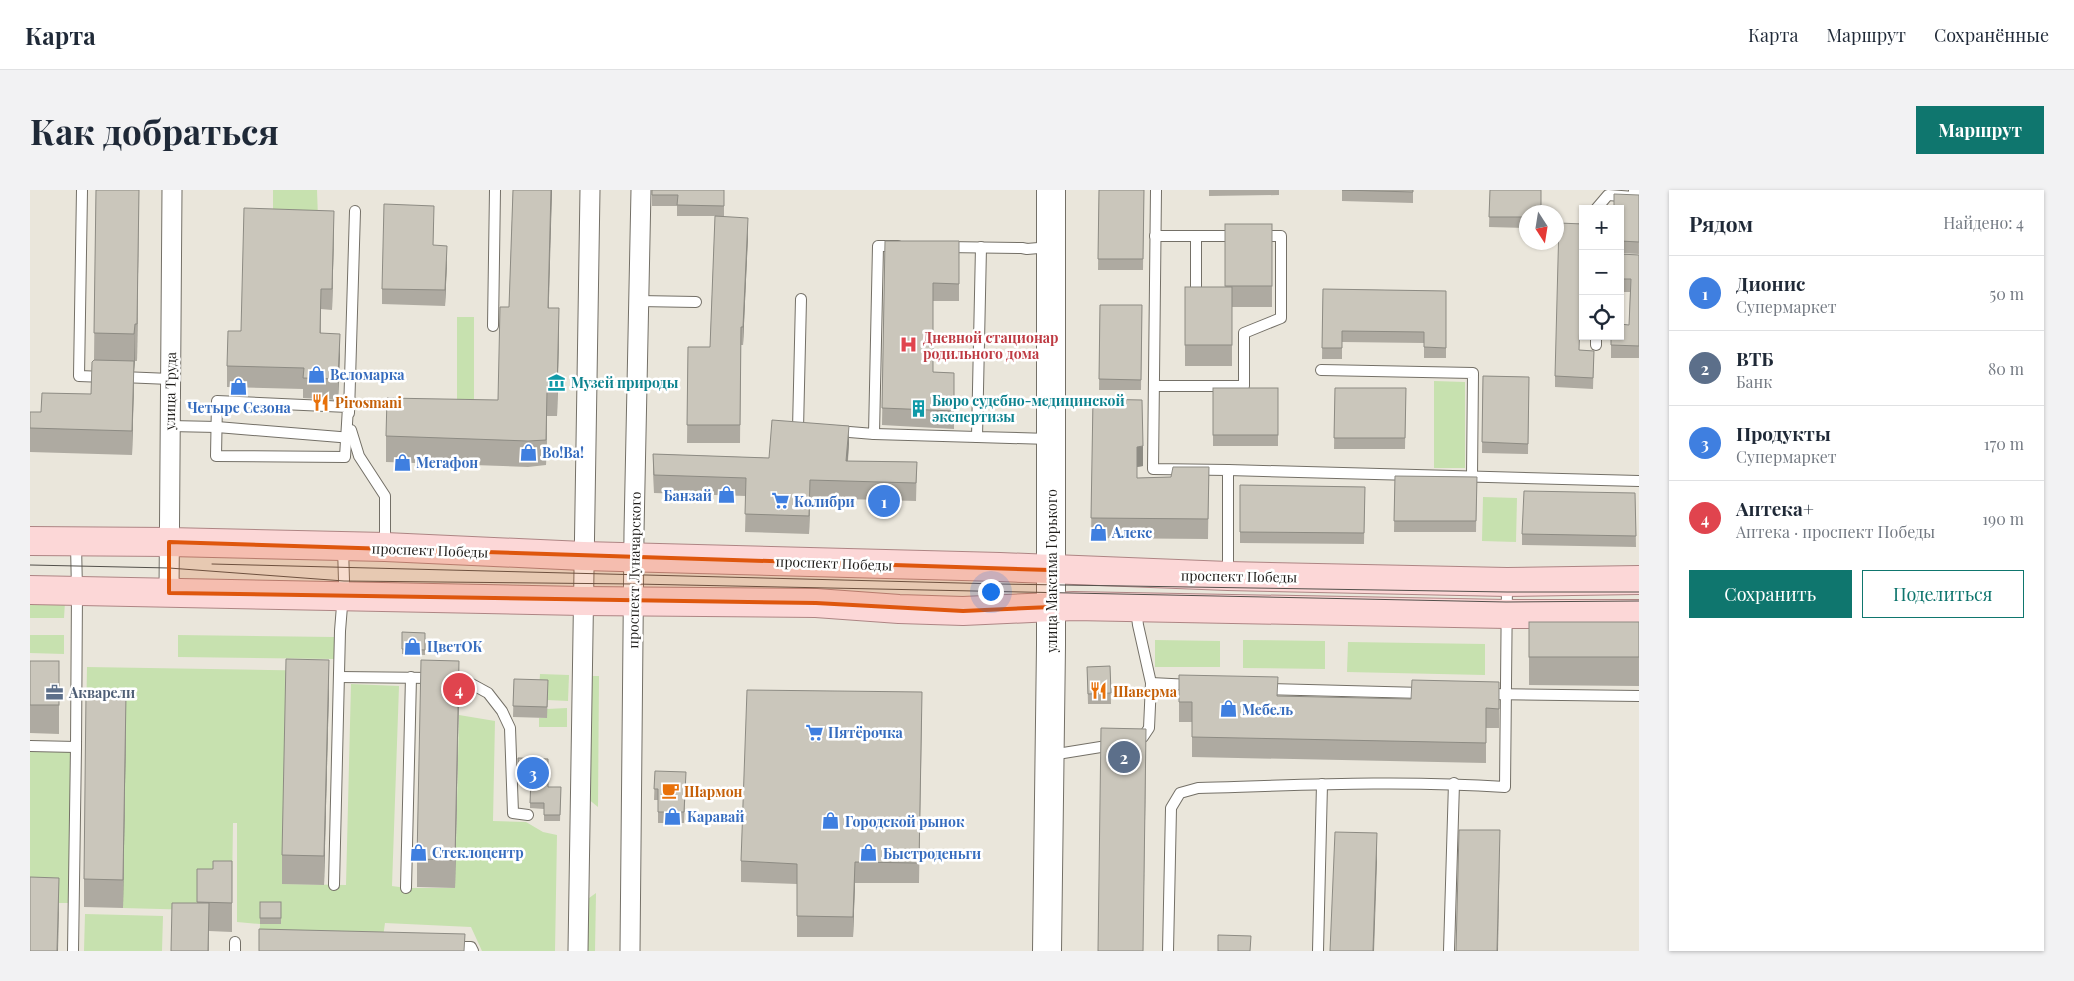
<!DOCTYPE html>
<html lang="ru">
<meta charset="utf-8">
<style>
:root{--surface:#fff;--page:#f2f2f3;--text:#1f2937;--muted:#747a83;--line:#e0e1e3;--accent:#0f766e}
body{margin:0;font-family:"Playfair Display",serif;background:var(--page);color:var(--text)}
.controls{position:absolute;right:15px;top:15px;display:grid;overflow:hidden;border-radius:0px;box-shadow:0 1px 4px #0004}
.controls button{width:45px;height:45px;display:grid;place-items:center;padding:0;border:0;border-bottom:1px solid var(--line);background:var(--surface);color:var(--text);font:25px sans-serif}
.compass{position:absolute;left:1489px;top:15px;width:45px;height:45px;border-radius:50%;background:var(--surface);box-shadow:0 1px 4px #0004;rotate:168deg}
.you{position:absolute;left:960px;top:401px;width:18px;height:18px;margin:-12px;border:4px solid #fff;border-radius:50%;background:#1a73e8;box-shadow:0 0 0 8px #1a73e833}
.badge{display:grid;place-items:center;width:32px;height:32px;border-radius:50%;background:var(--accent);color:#fff;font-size:16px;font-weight:700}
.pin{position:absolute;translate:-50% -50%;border:2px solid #fff;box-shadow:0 1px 5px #0006}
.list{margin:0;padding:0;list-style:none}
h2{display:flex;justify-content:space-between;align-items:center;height:65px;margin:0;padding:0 20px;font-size:21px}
h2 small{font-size:16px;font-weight:400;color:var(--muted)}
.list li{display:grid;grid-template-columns:32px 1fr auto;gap:15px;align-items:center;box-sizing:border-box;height:75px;padding:0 20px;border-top:1px solid var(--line)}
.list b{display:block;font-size:19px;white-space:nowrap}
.list p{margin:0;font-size:16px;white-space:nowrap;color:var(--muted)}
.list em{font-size:16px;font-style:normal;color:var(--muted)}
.actions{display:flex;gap:10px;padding:15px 20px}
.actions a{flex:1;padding:11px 0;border:1px solid var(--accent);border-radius:0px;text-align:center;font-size:18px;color:var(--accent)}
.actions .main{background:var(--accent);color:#fff}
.icon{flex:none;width:28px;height:28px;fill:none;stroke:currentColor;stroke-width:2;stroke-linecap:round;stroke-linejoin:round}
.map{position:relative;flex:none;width:1609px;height:761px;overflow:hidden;border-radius:0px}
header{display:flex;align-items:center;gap:30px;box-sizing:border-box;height:70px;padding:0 25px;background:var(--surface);border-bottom:1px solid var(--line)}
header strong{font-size:24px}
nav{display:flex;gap:28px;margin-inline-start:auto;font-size:18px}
.intro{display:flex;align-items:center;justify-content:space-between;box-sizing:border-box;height:120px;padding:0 30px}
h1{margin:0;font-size:35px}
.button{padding:12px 22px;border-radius:0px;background:var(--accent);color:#fff;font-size:18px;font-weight:700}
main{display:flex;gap:30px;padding:0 30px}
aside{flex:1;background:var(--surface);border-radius:0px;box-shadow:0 1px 4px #0004}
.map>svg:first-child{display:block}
.green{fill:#c7e1af}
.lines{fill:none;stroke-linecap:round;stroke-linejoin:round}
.lane-casing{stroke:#747067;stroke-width:12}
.street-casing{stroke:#747067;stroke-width:21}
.secondary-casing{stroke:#747067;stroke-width:30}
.primary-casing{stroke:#ae8584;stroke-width:30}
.lane{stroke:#fff;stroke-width:10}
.street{stroke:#fff;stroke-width:19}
.secondary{stroke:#fff;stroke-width:28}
.primary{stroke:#fcd7d7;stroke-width:28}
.tram{stroke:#53504b;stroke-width:1}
.wall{fill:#aeaaa1}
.shaded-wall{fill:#8d8b83}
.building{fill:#cac6bb;stroke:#8d8b83}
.marked{fill:#de560d;fill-opacity:0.2;stroke:#de560d;stroke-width:4;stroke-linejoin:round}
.labels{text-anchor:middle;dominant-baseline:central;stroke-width:5;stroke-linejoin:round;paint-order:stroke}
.health-label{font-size:14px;font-weight:bold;fill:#be3a42;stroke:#fff;text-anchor:start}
.shop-label{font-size:14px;font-weight:bold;fill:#366cbe;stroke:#fff;text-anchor:start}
.culture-label{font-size:14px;font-weight:bold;fill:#0d838f;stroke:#fff;text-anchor:start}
.street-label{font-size:14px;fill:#201e1b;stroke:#fff}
.food-label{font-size:14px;font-weight:bold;fill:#c56008;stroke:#fff;text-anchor:start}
.service-label{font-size:14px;font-weight:bold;fill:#4e5e75;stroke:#fff;text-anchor:start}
</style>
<header>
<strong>Карта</strong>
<nav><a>Карта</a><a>Маршрут</a><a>Сохранённые</a></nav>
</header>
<div class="intro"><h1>Как добраться</h1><a class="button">Маршрут</a></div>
<main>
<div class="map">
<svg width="1609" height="761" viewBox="0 0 1609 761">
<rect width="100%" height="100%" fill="#eae6db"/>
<!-- green -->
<g class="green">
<polygon points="243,0 287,0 288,28 243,25"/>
<rect x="427" y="127" width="17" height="93"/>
<polygon points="1404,191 1435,192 1435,278 1404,278"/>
<polygon points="1453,307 1487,308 1486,352 1452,351"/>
<polygon points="0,411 35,412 34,428 0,428"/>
<polygon points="0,445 34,445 34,464 0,463"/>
<polygon points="148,445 304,447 304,469 148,467"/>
<polygon points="1125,450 1190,451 1190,477 1125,477"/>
<polygon points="1213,450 1295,451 1295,479 1213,478"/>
<polygon points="1318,452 1455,454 1455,485 1317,482"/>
<polygon points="57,477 299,481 252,694 316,695 321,494 369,496 362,696 376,698 425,698 429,525 465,531 463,631 496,632 513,642 527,645 525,761 452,761 441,737 355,733 353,747 229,761 230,734 207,732 207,633 203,633 202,700 183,700 167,720 93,718 56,533"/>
<polygon points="510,484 539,485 538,511 517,510 509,501"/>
<polygon points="559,486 569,486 568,617 557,608"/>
<polygon points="537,518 537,537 509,537 509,528 517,528 517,519"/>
<polygon points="42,560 38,713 0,713 0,561"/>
<polygon points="566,703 565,761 554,761 555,711"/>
<polygon points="55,724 133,726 132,761 54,761"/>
</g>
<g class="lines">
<defs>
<g id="lane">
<polyline points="52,0 49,186 75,187"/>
<polyline points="1126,0 1123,279 1198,280 1198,385"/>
<polyline points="1566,19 1578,5 1604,7 1604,0"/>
<polyline points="1125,46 1166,46 1166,102"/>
<polyline points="1166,46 1207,46"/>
<polyline points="915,57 992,58 997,59 1020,57"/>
<polyline points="951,57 947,247 1020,249"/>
<polyline points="771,109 768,239 775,239"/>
<polyline points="609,111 666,112"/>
<polyline points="463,136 465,0"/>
<polyline points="1566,155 1566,146"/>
<polyline points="1291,180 1443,183 1442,286"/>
<polyline points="92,187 140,189"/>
<polyline points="1124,196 1214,196 1214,143 1251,128 1251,46 1229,46"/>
<polygon points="187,211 318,217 315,267 186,266"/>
<polyline points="319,223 325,21"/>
<polyline points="140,236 187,237 322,248"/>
<polyline points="321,240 329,266 355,306 355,356"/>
<polyline points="807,241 844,244 848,56 868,56"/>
<polyline points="844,244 947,247"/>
<polyline points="1198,280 1609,291"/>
<polyline points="1106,419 1108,435 1121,493 1119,538 1113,547 1107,550"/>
<polyline points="309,487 403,488"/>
<polyline points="417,489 436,491 458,503 472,521 480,538 483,623 498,625"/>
<polyline points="1121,493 1161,495"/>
<polyline points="1235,499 1393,503"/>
<polyline points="1455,504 1609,506"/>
<polyline points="0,556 46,557 47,401 46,354"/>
<polyline points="1021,565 1083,555"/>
<polyline points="304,695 310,441 314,391 313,357"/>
<polyline points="376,698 381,487"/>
<polyline points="422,757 441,757 443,761"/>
<polyline points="43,761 46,557"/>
<polyline points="205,761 205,752"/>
<path d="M 1138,761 L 1141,618 L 1150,603 L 1168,598 C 1270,595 1373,590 1475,597 L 1477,392"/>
<polyline points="1288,761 1292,594"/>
<polyline points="1419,761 1424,593"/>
</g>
<g id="street">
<polyline points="139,403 142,0"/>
<polyline points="548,761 560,0"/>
<polyline points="600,761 604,342 611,0"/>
</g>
<polyline id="secondary" points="1017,761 1021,455 1021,0"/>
<g id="primary">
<polyline points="0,351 139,352 355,357 553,366 970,377 1198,386 1477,392 1609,390"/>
<polyline points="0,400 552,411 786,413 869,419 933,421 1044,416 1477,424 1609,424"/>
</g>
</defs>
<!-- lane casing -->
<use href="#lane" class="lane-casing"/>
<!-- street casing -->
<use href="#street" class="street-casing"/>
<!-- secondary casing -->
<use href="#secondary" class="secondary-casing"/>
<!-- primary casing -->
<use href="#primary" class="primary-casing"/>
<!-- lane -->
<use href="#lane" class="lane"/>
<!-- street -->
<use href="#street" class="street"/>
<!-- secondary -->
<use href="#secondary" class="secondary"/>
<!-- primary -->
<use href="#primary" class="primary"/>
<!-- tram -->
<g class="tram">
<polyline points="182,374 969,394 1477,402 1609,402"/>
<polyline points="0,375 139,378 314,391 605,394 1476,412 1609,411"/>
</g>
</g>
<!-- wall -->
<g class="wall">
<polygon points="66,0 109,0 107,171 105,171 104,181 102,265 0,262 0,222 11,222 61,204 64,170"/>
<polygon points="483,0 522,0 518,118 529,144 527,226 517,226 516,275 498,277 356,272 356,246 468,210 479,117"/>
<polygon points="622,0 694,0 694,27 718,46 713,155 711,155 710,253 657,253 658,157 680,157 685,26 647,26 647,16 622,16"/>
<polygon points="1069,0 1114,0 1113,80 1068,80"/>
<polygon points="1179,0 1249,0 1249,5 1179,6"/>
<polygon points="1312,0 1383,0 1383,13 1312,11"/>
<polygon points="1460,0 1496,22 1496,38 1459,37"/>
<polygon points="1609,5 1609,64 1590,63 1590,19"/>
<polygon points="404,32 403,55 417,72 415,116 352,114 352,99"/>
<polygon points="1242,34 1242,117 1202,117 1202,176 1155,176 1155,97 1195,97"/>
<polygon points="1553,34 1553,70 1552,70 1549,160 1564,161 1563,199 1525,197 1525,186"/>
<polygon points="304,41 302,120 291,119 291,143 310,164 308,210 273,208 273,199 197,197 197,176 211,141"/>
<polygon points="855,51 929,51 929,111 903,111 903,182 924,183 924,239 852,235"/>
<polygon points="1590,64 1609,65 1609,168 1581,168 1581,155 1599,135 1600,102 1590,102"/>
<polygon points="1293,99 1416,101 1416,168 1394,168 1394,153 1312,152 1312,169 1292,169"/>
<polygon points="1070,115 1112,115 1111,200 1069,200"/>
<polygon points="1453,186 1499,187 1498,264 1452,263"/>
<rect x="1183" y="198" width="65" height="58"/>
<polygon points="1305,198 1376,198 1375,259 1304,259"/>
<polygon points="1063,209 1113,276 1107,277 1107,288 1141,287 1179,277 1178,349 1061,348"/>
<polygon points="819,254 818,271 887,272 886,311 780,308 779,344 715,342 716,306 624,303 623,283 623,264 739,268"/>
<polygon points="1365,286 1447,287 1446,342 1364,342"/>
<polygon points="1210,295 1335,297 1334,354 1210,353"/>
<polygon points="1605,303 1606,357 1492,355 1492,344"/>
<polygon points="1499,432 1609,432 1609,496 1499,495"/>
<polygon points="372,442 395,443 395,465 372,464"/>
<polygon points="0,471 29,471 29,544 0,543"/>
<polygon points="1080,476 1081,514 1058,514 1057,477"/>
<polygon points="1149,485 1248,506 1381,509 1469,492 1469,538 1456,538 1456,573 1162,567 1162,532 1149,532"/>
<polygon points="484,489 518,501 517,528 483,527"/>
<polygon points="299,498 294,695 252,694 252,665"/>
<polygon points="429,499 425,698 387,697 387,669"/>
<polygon points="892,523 889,693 825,693 823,747 767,747 767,694 711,692 711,671"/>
<polygon points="96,533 93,718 54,717 54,689"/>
<polygon points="488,568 518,597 531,597 530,631 514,631 514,619 500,618 500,592 489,592"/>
<polygon points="625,581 656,593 654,633 628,633 628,610 624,610"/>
<polygon points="183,679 202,700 202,742 179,741 179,761 141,761 167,713"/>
<rect x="230" y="712" width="21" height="22"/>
</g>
<!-- shaded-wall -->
<g class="shaded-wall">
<polygon points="109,0 107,171 107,134"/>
<polygon points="521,0 522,0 518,144 518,118"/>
<polygon points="304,21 304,41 302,120 302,99"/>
<polygon points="718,28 718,46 713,155 713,137"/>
<polygon points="417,56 417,72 415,116 415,100"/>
<polygon points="529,118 529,144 527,226 527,201"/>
<polygon points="105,134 105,171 104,181"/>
<polygon points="310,144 310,164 308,210 308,189"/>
<polygon points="104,171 104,195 102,265 102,241"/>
<polygon points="517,201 517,226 516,275 516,250"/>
<polygon points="819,236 819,254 816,289 816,271"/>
<polygon points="1113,256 1113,276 1107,277 1107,257"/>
<polygon points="780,290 780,308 779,344 779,326"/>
<polygon points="299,470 299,498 294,695 294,666"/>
<polygon points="429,471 429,499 425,698 425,670"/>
<polygon points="96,505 96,533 93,718 93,690"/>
<polygon points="1116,539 1116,567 1113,761"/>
<polygon points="1470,640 1468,761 1467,761"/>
<polygon points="1347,643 1347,672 1344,761 1343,761"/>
<polygon points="825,672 825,693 823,747 823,727"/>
<polygon points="29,688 29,716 28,761 27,761"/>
</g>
<!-- building -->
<g class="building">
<polygon points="66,0 109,0 107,134 105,134 104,144 64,143"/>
<polygon points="483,0 521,0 518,118 529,118 527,201 517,201 516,250 498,251 356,246 357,208 468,210 470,117 479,117"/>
<polygon points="622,0 694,0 694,16 647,15 648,5 622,5"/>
<polygon points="1069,0 1114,0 1113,69 1068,69"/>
<polygon points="1312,0 1383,0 1383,2"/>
<polygon points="1460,0 1511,0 1511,22 1496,22 1496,27 1459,27"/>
<polygon points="1584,4 1609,5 1609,52 1590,51 1590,19 1584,19"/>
<polygon points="354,14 404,16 403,55 417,56 415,100 352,99"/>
<polygon points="214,18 304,21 302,99 291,99 290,143 310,144 308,189 273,188 274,178 197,176 198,141 211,141"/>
<polygon points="685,26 718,28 713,137 711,137 710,235 657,235 658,157 680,157"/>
<polygon points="1529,33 1553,34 1553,59 1552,59 1549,160 1564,161 1563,188 1525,186"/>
<rect x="1195" y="34" width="47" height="62"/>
<polygon points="855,51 929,51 929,94 903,93 903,182 924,183 924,221 852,218"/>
<polygon points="1590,64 1609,65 1609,156 1581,155 1581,146 1590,146 1590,134 1599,135 1601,89 1590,89"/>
<rect x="1155" y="97" width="47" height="58"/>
<polygon points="1293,99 1416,101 1416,158 1394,157 1394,142 1312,141 1312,158 1292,158"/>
<polygon points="1070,115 1112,115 1111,190 1069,189"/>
<polygon points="64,170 104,171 102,241 0,238 0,222 11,222 12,203 61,204 62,172"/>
<polygon points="1453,186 1499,187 1498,254 1452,252"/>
<rect x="1183" y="198" width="65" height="47"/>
<polygon points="1305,198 1376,198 1375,248 1304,248"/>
<polygon points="1063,209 1112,210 1113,256 1107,257 1107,288 1141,287 1143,277 1179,277 1178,329 1061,328"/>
<polygon points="742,230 819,236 816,271 887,272 886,293 780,290 779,326 715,324 716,288 624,285 623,264 739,268"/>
<polygon points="1365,286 1447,287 1446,331 1364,331"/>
<polygon points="1210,295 1335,297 1334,343 1210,342"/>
<polygon points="1494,301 1605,303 1606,346 1492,344"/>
<rect x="1499" y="432" width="110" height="35"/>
<polygon points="372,442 395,443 395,460 372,459"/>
<polygon points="256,469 299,470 294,666 252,665"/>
<polygon points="391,470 429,471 425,670 387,669"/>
<rect x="0" y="471" width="29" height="44"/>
<polygon points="1080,476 1081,503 1058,504 1057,477"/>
<polygon points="1149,485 1248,487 1247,506 1381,509 1382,490 1469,492 1469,519 1456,518 1456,553 1162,547 1162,512 1149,512"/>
<polygon points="484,489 518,490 517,517 483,516"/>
<polygon points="717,500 892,502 889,673 825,672 823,727 767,726 767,674 711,671"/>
<polygon points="56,504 96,505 93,690 54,689"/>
<polygon points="1071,538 1116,539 1113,761 1068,761"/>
<polygon points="488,568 518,569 518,597 531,597 530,625 514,625 514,613 500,613 501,587 489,586"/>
<polygon points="625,581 656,582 654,622 628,622 628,599 624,599"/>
<polygon points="1429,640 1470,640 1467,761 1426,761"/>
<polygon points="1305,642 1347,643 1343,761 1300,761"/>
<polygon points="183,671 202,671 202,713 167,712 167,679 183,679"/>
<polygon points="0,687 29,688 27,761 0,761"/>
<rect x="230" y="712" width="21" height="16"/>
<polygon points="142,713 179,713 178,761 141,761"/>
<polygon points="229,739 435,744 434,761 229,761"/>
<polygon points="1188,745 1221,746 1220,761 1188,761"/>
</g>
<!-- marked area -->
<path class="marked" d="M 139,352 L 1020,380 L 1021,417 L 933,421 L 786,413 L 139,403 Z"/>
<!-- icons -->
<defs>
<symbol id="hospital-bare" viewBox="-9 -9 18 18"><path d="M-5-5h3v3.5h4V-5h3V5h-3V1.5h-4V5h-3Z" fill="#e0444e" stroke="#fff" stroke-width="2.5" paint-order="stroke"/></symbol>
<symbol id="shop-bare" viewBox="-9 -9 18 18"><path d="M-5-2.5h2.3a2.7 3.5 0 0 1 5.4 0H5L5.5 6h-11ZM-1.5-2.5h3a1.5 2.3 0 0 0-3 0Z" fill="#3f7fe0" stroke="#fff" stroke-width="2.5" paint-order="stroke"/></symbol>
<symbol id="museum-bare" viewBox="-9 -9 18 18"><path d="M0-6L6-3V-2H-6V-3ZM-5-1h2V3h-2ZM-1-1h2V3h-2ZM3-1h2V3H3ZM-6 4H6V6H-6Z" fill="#0f9aa8" stroke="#fff" stroke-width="2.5" paint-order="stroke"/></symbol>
<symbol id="restaurant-bare" viewBox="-9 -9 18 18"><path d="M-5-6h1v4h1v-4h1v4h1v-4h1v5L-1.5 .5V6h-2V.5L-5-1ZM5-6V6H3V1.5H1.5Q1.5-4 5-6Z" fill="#e8710a" stroke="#fff" stroke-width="2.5" paint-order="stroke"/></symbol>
<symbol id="building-bare" viewBox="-9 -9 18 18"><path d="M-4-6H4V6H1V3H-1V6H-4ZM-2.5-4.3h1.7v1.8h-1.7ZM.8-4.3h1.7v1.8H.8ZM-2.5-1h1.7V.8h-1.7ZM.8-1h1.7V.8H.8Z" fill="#0f9aa8" stroke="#fff" stroke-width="2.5" paint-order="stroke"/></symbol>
<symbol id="supermarket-bare" viewBox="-9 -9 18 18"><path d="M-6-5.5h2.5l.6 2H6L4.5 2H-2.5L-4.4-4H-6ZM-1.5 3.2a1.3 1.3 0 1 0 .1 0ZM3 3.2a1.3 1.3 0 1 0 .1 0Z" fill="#3f7fe0" stroke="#fff" stroke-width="2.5" paint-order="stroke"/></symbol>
<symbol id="office-bare" viewBox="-9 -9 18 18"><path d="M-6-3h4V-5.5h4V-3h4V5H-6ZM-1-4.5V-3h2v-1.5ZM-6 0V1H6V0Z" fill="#5c6f8a" stroke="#fff" stroke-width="2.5" paint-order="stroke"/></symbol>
<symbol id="cafe-bare" viewBox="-9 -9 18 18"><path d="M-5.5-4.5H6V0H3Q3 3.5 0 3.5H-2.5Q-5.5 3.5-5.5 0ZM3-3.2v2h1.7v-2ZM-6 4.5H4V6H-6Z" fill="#e8710a" stroke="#fff" stroke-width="2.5" paint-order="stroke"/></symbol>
</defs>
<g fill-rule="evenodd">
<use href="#hospital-bare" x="866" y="142" width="25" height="25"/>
<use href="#shop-bare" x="274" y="172" width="25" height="25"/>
<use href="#museum-bare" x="514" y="180" width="25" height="25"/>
<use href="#shop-bare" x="196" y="184" width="25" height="25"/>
<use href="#restaurant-bare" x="278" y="200" width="25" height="25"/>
<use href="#building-bare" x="876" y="206" width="25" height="25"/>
<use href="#shop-bare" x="486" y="250" width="25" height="25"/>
<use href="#shop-bare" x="360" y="260" width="25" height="25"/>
<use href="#shop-bare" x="684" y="292" width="25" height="25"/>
<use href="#supermarket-bare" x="738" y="298" width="25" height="25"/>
<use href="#shop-bare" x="1056" y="330" width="25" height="25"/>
<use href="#shop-bare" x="370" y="444" width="25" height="25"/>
<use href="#restaurant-bare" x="1056" y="488" width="25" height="25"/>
<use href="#office-bare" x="12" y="490" width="25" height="25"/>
<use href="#shop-bare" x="1186" y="506" width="25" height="25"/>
<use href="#supermarket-bare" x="772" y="530" width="25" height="25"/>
<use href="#cafe-bare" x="628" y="588" width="25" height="25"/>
<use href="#shop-bare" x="630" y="614" width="25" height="25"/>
<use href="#shop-bare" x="788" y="618" width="25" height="25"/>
<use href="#shop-bare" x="376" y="650" width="25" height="25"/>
<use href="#shop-bare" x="826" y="650" width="25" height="25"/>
</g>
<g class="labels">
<!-- health labels -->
<g class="health-label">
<text x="893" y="147">Дневной стационар<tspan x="893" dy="16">родильного дома</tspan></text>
</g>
<!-- shop labels -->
<g class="shop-label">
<text x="300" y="184">Веломарка</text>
<text x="209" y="217" text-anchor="middle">Четыре Сезона</text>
<text x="512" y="262">Во!Ва!</text>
<text x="386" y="272">Мегафон</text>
<text x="682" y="305" text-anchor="end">Банзай</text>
<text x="764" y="311">Колибри</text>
<text x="1082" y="342">Алекс</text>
<text x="397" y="456">ЦветОК</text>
<text x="1212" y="519">Мебель</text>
<text x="798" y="542">Пятёрочка</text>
<text x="657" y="626">Каравай</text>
<text x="815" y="631">Городской рынок</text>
<text x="402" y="662">Стеклоцентр</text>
<text x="853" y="663">Быстроденьги</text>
</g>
<!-- culture labels -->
<g class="culture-label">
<text x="541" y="192">Музей природы</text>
<text x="902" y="210">Бюро судебно-медицинской<tspan x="902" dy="16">экспертизы</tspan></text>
</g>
<!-- street labels -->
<g class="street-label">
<text transform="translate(140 201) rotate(-89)">улица Труда</text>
<text transform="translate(400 360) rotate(2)">проспект Победы</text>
<text transform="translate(804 373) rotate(2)">проспект Победы</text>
<text transform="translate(604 380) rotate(-89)">проспект Луначарского</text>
<text transform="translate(1021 381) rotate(-90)">улица Максима Горького</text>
<text transform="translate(1209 386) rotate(1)">проспект Победы</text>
</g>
<!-- food labels -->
<g class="food-label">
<text x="305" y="212">Pirosmani</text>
<text x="1083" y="501">Шаверма</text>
<text x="654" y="601">Шармон</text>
</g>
<!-- service labels -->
<g class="service-label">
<text x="39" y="502">Акварели</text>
</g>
</g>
</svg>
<div class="controls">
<button>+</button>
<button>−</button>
<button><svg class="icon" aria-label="locate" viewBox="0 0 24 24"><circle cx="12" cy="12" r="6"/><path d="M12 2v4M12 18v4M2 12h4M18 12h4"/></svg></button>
</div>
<svg class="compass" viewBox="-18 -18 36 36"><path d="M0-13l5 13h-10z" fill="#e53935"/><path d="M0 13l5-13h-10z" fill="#747a83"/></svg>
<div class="you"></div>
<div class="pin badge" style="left:854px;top:311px;background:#3f7fe0">1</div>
<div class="pin badge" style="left:1094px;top:567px;background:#5c6f8a">2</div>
<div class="pin badge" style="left:503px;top:583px;background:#3f7fe0">3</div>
<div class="pin badge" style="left:429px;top:499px;background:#e0444e">4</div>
</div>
<aside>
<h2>Рядом<small>Найдено: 4</small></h2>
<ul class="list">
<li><span class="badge" style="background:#3f7fe0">1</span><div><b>Дионис</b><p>Супермаркет</p></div><em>50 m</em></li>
<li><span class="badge" style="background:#5c6f8a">2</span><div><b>ВТБ</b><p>Банк</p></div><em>80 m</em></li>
<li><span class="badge" style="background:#3f7fe0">3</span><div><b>Продукты</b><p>Супермаркет</p></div><em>170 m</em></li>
<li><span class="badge" style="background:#e0444e">4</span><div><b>Аптека+</b><p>Аптека · проспект Победы</p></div><em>190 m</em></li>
</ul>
<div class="actions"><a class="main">Сохранить</a><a>Поделиться</a></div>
</aside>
</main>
